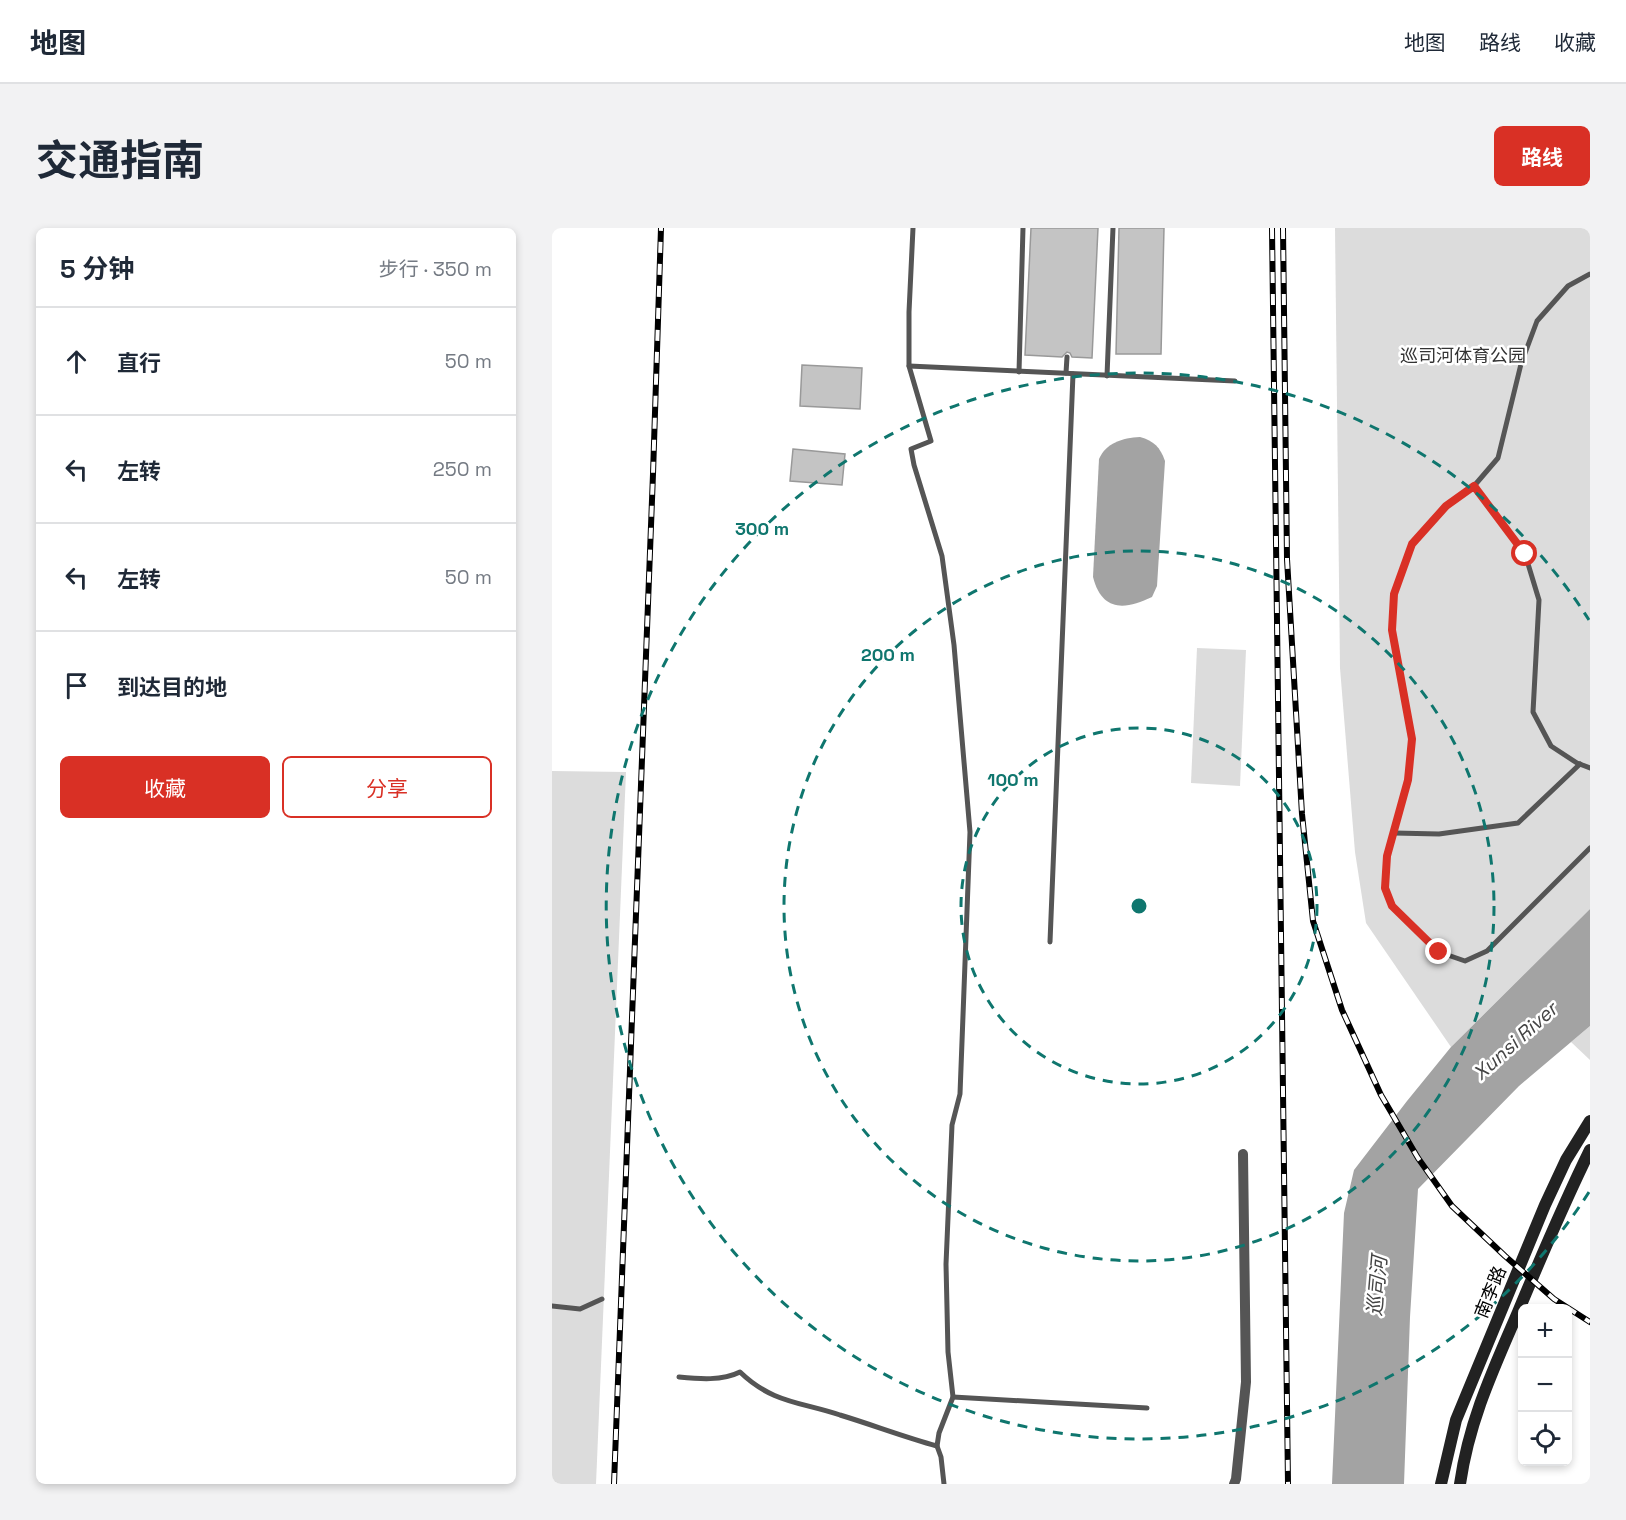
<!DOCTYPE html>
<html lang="zh">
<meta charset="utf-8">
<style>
:root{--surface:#fff;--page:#f2f2f3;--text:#1f2937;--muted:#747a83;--line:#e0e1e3;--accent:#d93025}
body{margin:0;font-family:"Space Grotesk","Noto Sans SC",sans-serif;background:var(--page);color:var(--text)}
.controls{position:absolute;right:18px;bottom:18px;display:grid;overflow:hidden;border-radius:9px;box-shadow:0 3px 9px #0003}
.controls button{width:54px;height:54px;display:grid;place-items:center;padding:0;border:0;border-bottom:2px solid var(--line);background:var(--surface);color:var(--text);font:30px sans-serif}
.stop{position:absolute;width:18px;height:18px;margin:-14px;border:4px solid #d93025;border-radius:50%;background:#fff}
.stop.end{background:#d93025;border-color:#fff;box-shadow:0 2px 6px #0008}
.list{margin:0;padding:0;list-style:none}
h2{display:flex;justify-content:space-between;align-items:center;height:78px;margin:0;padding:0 24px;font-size:26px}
h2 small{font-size:20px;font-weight:400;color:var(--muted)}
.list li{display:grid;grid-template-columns:39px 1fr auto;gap:18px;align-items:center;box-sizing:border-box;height:108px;padding:0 24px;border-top:2px solid var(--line)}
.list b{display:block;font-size:22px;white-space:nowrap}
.list em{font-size:20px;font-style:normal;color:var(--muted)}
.actions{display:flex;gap:12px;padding:18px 24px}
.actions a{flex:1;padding:14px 0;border:2px solid var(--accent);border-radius:9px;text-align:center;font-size:21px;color:var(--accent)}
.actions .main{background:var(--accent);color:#fff}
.icon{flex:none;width:33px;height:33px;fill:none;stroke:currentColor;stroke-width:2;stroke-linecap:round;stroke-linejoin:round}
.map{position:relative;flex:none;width:1038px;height:1256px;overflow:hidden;border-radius:9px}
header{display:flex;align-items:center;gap:36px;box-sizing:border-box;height:84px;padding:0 30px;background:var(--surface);border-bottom:2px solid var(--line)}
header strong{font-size:28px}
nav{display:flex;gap:33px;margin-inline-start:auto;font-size:21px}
.intro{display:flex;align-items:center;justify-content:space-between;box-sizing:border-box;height:144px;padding:0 36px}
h1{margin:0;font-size:42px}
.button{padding:15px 27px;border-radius:9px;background:var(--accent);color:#fff;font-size:21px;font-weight:700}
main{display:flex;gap:36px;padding:0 36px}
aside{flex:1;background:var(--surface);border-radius:9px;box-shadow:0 3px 9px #0003}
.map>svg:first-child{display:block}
.green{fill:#dcdcdc}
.water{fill:#a3a3a3}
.building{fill:#c4c4c4;stroke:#999;stroke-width:1.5}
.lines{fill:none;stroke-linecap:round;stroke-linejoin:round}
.lane{stroke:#555;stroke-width:5}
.street{stroke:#555;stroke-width:10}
.secondary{stroke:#222;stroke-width:12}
.rail-casing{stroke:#000;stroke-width:6}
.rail{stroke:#fff;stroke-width:4;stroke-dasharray:11;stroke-linecap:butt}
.route{stroke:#d93025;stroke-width:8}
.ring{fill:none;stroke:#0f766e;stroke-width:3;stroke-dasharray:10 8}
.labels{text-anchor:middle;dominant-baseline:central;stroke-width:5;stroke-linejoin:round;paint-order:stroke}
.park-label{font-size:18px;fill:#333;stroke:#fff}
.street-label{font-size:18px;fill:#000;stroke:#fff}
.water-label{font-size:20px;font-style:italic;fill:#444;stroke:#fff}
.centre{fill:#0f766e;stroke:#fff;stroke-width:3}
.ring-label{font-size:18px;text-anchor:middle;font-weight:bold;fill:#0f766e;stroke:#fff;stroke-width:5;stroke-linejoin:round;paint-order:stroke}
</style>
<header>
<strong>地图</strong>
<nav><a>地图</a><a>路线</a><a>收藏</a></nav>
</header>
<div class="intro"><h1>交通指南</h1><a class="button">路线</a></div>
<main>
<aside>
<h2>5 分钟<small>步行 · 350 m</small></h2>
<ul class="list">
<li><svg class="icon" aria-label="ahead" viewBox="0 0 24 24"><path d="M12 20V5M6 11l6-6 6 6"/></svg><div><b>直行</b></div><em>50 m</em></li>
<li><svg class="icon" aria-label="left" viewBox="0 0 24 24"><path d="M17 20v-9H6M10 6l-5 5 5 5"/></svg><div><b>左转</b></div><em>250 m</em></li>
<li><svg class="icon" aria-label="left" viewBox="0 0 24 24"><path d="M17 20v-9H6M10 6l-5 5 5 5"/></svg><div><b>左转</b></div><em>50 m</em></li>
<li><svg class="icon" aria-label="arrive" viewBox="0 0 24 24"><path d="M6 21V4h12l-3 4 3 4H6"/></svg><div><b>到达目的地</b></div></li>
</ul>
<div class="actions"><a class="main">收藏</a><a>分享</a></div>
</aside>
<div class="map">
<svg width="1038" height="1256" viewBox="0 0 1038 1256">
<rect width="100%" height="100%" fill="#fff"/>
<!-- green -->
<g class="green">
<polygon points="783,0 1038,0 1038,681 899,819 814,695 803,624 788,440"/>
<polygon points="645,420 694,422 688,558 639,555"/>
<polygon points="0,543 74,544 44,1256 0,1256"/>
<polygon points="1038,798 1038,832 1019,814"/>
</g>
<!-- water -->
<g class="water">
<path d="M 588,209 C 602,213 608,219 613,233 L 605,358 L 600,369 C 573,382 550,384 541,349 L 547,231 C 554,215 570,210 588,209 Z"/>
<polygon points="1038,681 1038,798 967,858 866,961 858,1089 852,1256 780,1256 792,985 802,942 855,873 899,819"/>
</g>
<!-- building -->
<g class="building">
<polygon points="479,0 546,0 540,130 520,129 518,125 515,124 510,129 473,127"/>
<polygon points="567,0 612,0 609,126 564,126"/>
<polygon points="250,137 310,140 308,181 248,178"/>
<polygon points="241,221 293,226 290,257 238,253"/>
</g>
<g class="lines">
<!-- lane -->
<g class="lane">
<polyline points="361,0 357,84 357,138 379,213 359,221 362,237 390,328 402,417 418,604 408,866 400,897 394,1036 396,1124 401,1169 387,1205 385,1218 389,1229 392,1256"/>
<polyline points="1038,46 1016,58 985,93 969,136 946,230 922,258 894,278 860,316 842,366 840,402 860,511 856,553 835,629 833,660 840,678 887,724 913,733 935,723 1038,620"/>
<polyline points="357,138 683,153"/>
<polyline points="467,144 471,0"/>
<polyline points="514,145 515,129"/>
<polyline points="555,148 561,0"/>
<polyline points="922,258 973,326 987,372 981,484 999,518 1025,535 1038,540"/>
<polyline points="842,605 887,606 966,595 1028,536"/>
<polyline points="498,714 521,146"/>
<polyline points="0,1078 28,1081 50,1071"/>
<path d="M 127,1149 C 147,1151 170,1153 188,1144 C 220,1175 249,1174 288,1187 C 321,1197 352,1209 385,1218"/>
<polyline points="401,1169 595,1180"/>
</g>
<!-- street -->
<polyline class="street" points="682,1256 684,1251 694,1154 691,926"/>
<!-- secondary -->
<g class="secondary">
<polyline points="889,1256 904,1192 993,977 1014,932 1038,893"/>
<path d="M 908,1256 C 917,1193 941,1142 966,1084 C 989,1029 1012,975 1038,922"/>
</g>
<defs>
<g id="rail">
<polyline points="720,0 736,1256"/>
<polyline points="731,0 735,331 750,586 761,693 790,782 829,867 866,930 900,978 953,1028 1002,1071 1038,1094"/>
<polyline points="62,1256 101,246 109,0"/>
</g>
</defs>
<!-- rail casing -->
<use href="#rail" class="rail-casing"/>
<!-- rail -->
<use href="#rail" class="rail"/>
</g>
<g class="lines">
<!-- route -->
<polyline class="route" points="887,724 840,678 833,660 835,628 856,552 860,511 840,402 842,366 860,316 894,278 922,258 973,326"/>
</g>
<!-- distance rings -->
<g class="ring">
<circle cx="587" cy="678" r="178"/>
<circle cx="587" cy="678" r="355"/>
<path d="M1037 964A533 533 0 1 1 1037 392"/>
</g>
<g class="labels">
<!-- park labels -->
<g class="park-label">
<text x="911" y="127">巡司河体育公园</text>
</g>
<!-- street labels -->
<g class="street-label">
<text transform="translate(938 1064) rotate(-68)">南李路</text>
</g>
<!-- water labels -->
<g class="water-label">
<text transform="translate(963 813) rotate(-42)">Xunsi River</text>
<text transform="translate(825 1058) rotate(-85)">巡司河</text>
</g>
</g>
<circle cx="587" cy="678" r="9" class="centre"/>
<g class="ring-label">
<text x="210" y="307">300 m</text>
<text x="336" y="433">200 m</text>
<text x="461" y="558">100 m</text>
</g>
</svg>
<div class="controls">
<button>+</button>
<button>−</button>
<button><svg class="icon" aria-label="locate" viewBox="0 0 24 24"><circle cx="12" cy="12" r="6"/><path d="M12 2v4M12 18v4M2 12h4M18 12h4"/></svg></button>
</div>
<div class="stop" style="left:973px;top:326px"></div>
<div class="stop end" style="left:887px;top:724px"></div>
</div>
</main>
